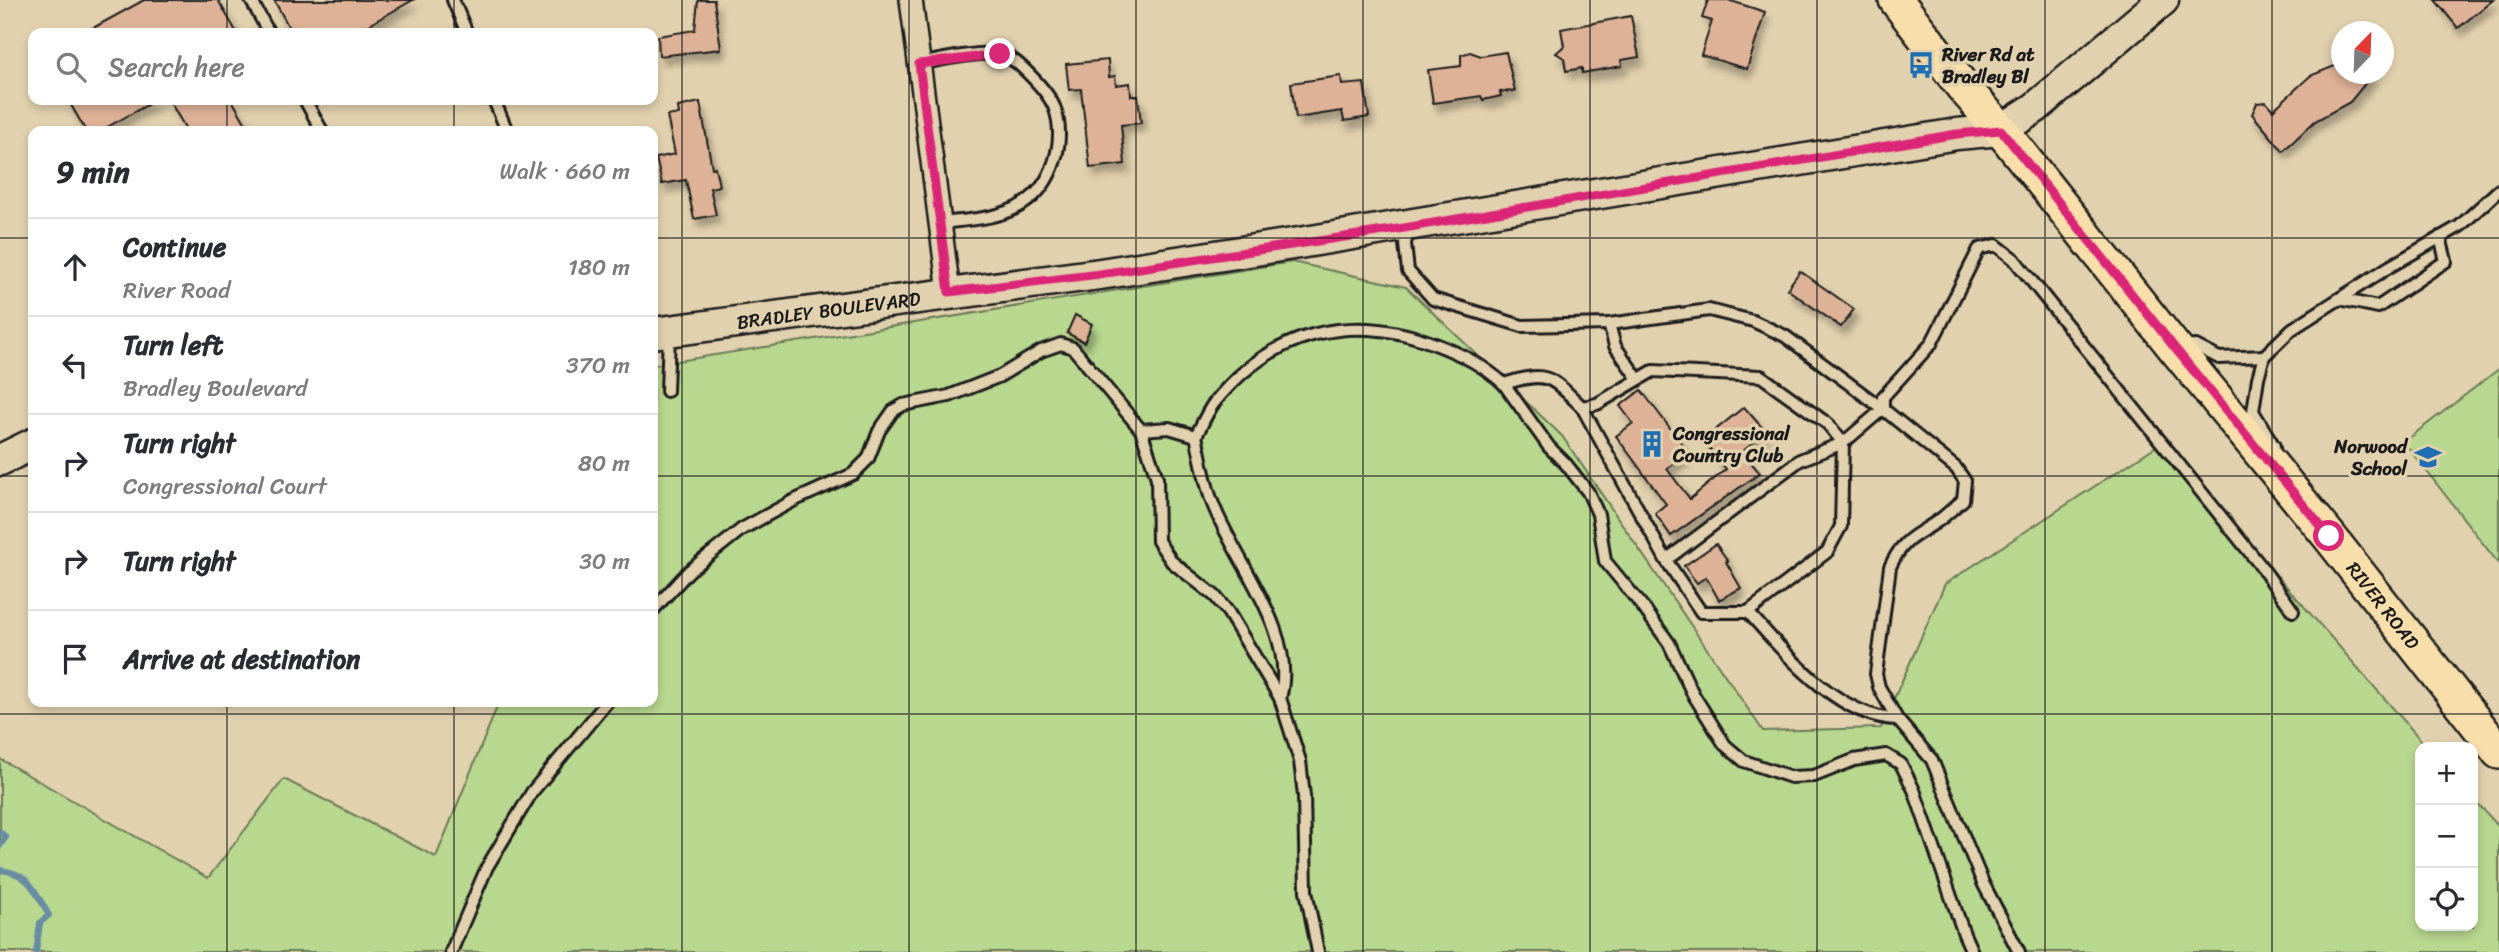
<!DOCTYPE html>
<meta charset="utf-8">
<style>
:root{--surface:#fff;--page:#f2f2f3;--text:#2b2b33;--muted:#7c7c81;--line:#e1e1e2}
body{margin:0;font-family:Sriracha,sans-serif;background:var(--page);color:var(--text)}
.controls{position:absolute;right:21px;bottom:21px;display:grid;overflow:hidden;border-radius:14px;box-shadow:0 4px 10px #0003}
.controls button{width:63px;height:63px;display:grid;place-items:center;padding:0;border:0;border-bottom:2px solid var(--line);background:var(--surface);color:var(--text);font:35px sans-serif}
.compass{position:absolute;left:2331px;top:21px;width:63px;height:63px;border-radius:50%;background:var(--surface);box-shadow:0 4px 10px #0003;rotate:23deg}
.stop{position:absolute;width:21px;height:21px;margin:-16px;border:5px solid #db2777;border-radius:50%;background:#fff}
.stop.end{background:#db2777;border-color:#fff;box-shadow:0 2px 7px #0008}
.list{margin:0;padding:0;list-style:none}
h2{display:flex;justify-content:space-between;align-items:center;height:91px;margin:0;padding:0 28px;font-size:30px}
h2 small{font-size:23px;font-weight:400;color:var(--muted)}
.list li{display:grid;grid-template-columns:46px 1fr auto;gap:21px;align-items:center;box-sizing:border-box;height:98px;padding:0 28px;border-top:2px solid var(--line)}
.list b{display:block;font-size:26px;white-space:nowrap}
.list p{margin:0;font-size:23px;white-space:nowrap;color:var(--muted)}
.list em{font-size:23px;font-style:normal;color:var(--muted)}
.icon{flex:none;width:38px;height:38px;fill:none;stroke:currentColor;stroke-width:2;stroke-linecap:round;stroke-linejoin:round}
.map{position:relative;flex:none;width:2499px;height:952px;overflow:hidden}
.search{position:absolute;background:var(--surface);box-shadow:0 4px 10px #0003;left:28px;top:28px;width:630px;height:77px;display:flex;align-items:center;gap:18px;box-sizing:border-box;padding:0 24px;border-radius:14px;color:var(--muted);font-size:26px}
.panel{position:absolute;background:var(--surface);box-shadow:0 4px 10px #0003;left:28px;top:126px;width:630px;height:581px;border-radius:14px}
.map>svg:first-child{display:block}
.green{fill:#b8d78f;stroke:#6a7a56;stroke-width:2}
.lines{fill:none;stroke-linecap:round;stroke-linejoin:round}
.stream{stroke:#688ca2;stroke-width:6}
.building{fill:#deb297;stroke:#1c1c1c;stroke-width:2;filter:url(#shadow)}
.service-casing{stroke:#1c1c1c;stroke-width:16}
.minor-casing{stroke:#1c1c1c;stroke-width:26}
.secondary-casing{stroke:#1c1c1c;stroke-width:35}
.primary-casing{stroke:#1c1c1c;stroke-width:38}
.service{stroke:#e2d1ae;stroke-width:10}
.minor{stroke:#e2d1ae;stroke-width:21}
.secondary{stroke:#e2d1ae;stroke-width:30}
.primary{stroke:#f8deab;stroke-width:33}
.route{stroke:#db2777;stroke-width:9}
.grid{fill:none;stroke:#1c1c1c;stroke-width:2;stroke-opacity:0.55}
.labels{text-anchor:middle;dominant-baseline:central;stroke-width:7;stroke-linejoin:round;paint-order:stroke}
.poi-label{font-size:19px;font-weight:bold;fill:#1c1c1c;stroke:#e2d1ae;text-anchor:start}
.street-label{font-size:19px;fill:#1c1c1c;stroke:#e2d1ae}
</style>
<div class="map">
<svg width="2499" height="952" viewBox="0 0 2499 952">
<defs>
<filter id="shadow"><feDropShadow dx="4.5" dy="8" stdDeviation="3.5" flood-color="#0004"/></filter>
</defs>
<rect width="100%" height="100%" fill="#e2d1ae"/>
<filter id="ink" filterUnits="userSpaceOnUse"><feTurbulence type="fractalNoise" baseFrequency=".0143" numOctaves="2"/><feDisplacementMap in="SourceGraphic" scale="14" xChannelSelector="R" yChannelSelector="G"/><feConvolveMatrix kernelMatrix="1 2 1 2 8 2 1 2 1" color-interpolation-filters="sRGB"/></filter>
<g filter="url(#ink)">
<!-- green -->
<g class="green">
<polygon points="1292,262 1406,287 1562,436 1763,731 1881,728 1945,584 2161,443 2427,747 2420,747 2420,926 2473,926 2473,798 2499,827 2499,952 0,952 0,759 208,878 284,779 436,857 499,702 653,702 653,365"/>
<polygon points="2499,369 2499,564 2404,442"/>
</g>
<g class="lines">
<!-- stream -->
<g class="stream">
<polyline points="0,832 6,837 0,846"/>
<path d="M 0,870 C 31,873 35,892 49,915 L 40,923 L 36,952"/>
</g>
</g>
<!-- building -->
<g class="building">
<polygon points="144,0 218,0 237,33 84,33"/>
<polygon points="274,0 413,0 354,33 292,33"/>
<polygon points="698,0 714,0 721,49 659,56 658,36 695,30"/>
<polygon points="1708,0 1728,0 1765,12 1747,69 1701,55 1712,21 1702,18"/>
<polygon points="2435,0 2493,0 2458,28"/>
<polygon points="1631,16 1639,57 1621,60 1622,66 1582,73 1582,68 1566,71 1564,58 1556,53 1564,46 1561,29"/>
<polygon points="1470,52 1481,56 1506,52 1515,91 1500,92 1501,96 1483,100 1481,96 1433,103 1428,70 1461,66 1461,55"/>
<polygon points="1108,60 1109,77 1115,76 1116,85 1130,83 1131,96 1138,96 1141,123 1121,125 1125,164 1090,168 1081,89 1069,90 1066,64"/>
<polygon points="2342,63 2342,74 2373,74 2350,102 2315,121 2283,151 2252,114 2257,103 2266,102 2273,110 2310,76"/>
<polygon points="1341,76 1342,85 1364,83 1369,117 1344,121 1342,111 1296,118 1291,83"/>
<polygon points="68,100 156,100 100,131 86,131"/>
<polygon points="169,100 232,100 250,131 187,131"/>
<polygon points="700,102 712,168 715,167 719,186 710,188 716,215 694,219 686,180 662,184 656,158 675,154 667,116 679,114 678,107"/>
<polygon points="1800,271 1854,309 1841,327 1787,289"/>
<polygon points="1075,315 1092,324 1084,342 1067,333"/>
<polygon points="1641,390 1689,453 1667,469 1690,499 1726,469 1703,440 1744,407 1766,432 1742,452 1760,473 1671,536 1655,513 1666,504 1616,436 1633,423 1620,406"/>
<polygon points="1716,544 1728,561 1726,562 1741,588 1719,600 1706,577 1697,583 1684,566"/>
</g>
<g class="lines">
<defs>
<g id="service">
<polyline points="251,0 269,33"/>
<polyline points="453,0 467,33"/>
<path d="M 919,64 C 940,60 978,51 999,54 C 1011,56 1021,66 1029,74 C 1038,83 1051,98 1055,109 C 1066,142 1053,185 1023,204 C 1000,219 967,220 940,223"/>
<polyline points="305,100 322,131"/>
<polyline points="494,100 507,131"/>
<path d="M 1408,229 L 1405,244 L 1408,271 L 1433,299 L 1522,326 L 1609,324 L 1709,310 L 1753,321 L 1785,336 L 1883,409 L 1956,468 L 1965,481 L 1963,500 C 1956,506 1949,512 1942,518 C 1918,536 1904,536 1890,567 L 1876,674 L 1879,687 L 1897,719 L 1932,760 L 1983,883 L 2019,952"/>
<polyline points="2339,299 2378,307 2446,261 2440,237"/>
<polyline points="1609,324 1615,346 1638,379"/>
<polyline points="2182,347 2196,346 2219,358 2264,356"/>
<polygon points="1653,371 1761,376 1828,424 1843,443 1841,526 1827,552 1748,612 1701,612 1666,560 1582,407 1597,404"/>
<polyline points="1504,384 1549,447 1566,464 1588,492 1598,514 1605,561 1643,607 1669,643 1693,694 1725,745 1744,761 1791,777 1814,776 1854,760 1886,755 1901,764 1914,790 1964,934 1972,952"/>
<polyline points="667,391 669,333"/>
<polyline points="1141,430 1157,478 1158,541 1172,562 1215,596 1228,612 1280,698 1300,761 1304,796 1306,891 1318,952"/>
<path d="M 1196,436 C 1201,457 1204,479 1211,499 C 1232,559 1299,632 1280,698"/>
<polyline points="2274,446 2253,411 2258,378 2264,356 2292,329 2389,267 2460,226 2499,190"/>
<polyline points="1666,560 1800,460 1843,443 1883,409 1883,397 1931,344 1979,249 1996,245 2014,259 2260,565 2293,611"/>
<path d="M 653,610 L 689,571 L 742,529 L 793,501 L 853,474 L 868,459 L 879,431 L 893,411 L 903,405 L 949,396 L 1000,376 L 1041,351 L 1061,344 L 1073,348 L 1141,430 L 1169,428 L 1196,436 C 1202,425 1207,412 1214,403 C 1271,332 1350,311 1435,344 C 1461,354 1483,365 1504,384 C 1548,370 1551,377 1582,407"/>
<path d="M 1748,612 C 1784,652 1838,718 1897,719"/>
<polyline points="451,952 487,867 532,792 607,702"/>
</g>
<polyline id="minor" points="911,0 949,292"/>
<g id="secondary">
<path id="s1" d="M 653,333 L 1100,274 L 1299,243 L 1957,134 L 2001,130 L 2035,108 L 2163,0"/>
<polyline points="0,460 33,444"/>
</g>
<g id="primary">
<path id="s2" d="M 1896,0 L 1963,87 L 2001,130 L 2174,347 L 2329,536 L 2499,752"/>
</g>
</defs>
<!-- service casing -->
<use href="#service" class="service-casing"/>
<!-- minor casing -->
<use href="#minor" class="minor-casing"/>
<!-- secondary casing -->
<use href="#secondary" class="secondary-casing"/>
<!-- primary casing -->
<use href="#primary" class="primary-casing"/>
<!-- service -->
<use href="#service" class="service"/>
<!-- minor -->
<use href="#minor" class="minor"/>
<!-- secondary -->
<use href="#secondary" class="secondary"/>
<!-- primary -->
<use href="#primary" class="primary"/>
</g>
</g>
<g class="lines" filter="url(#ink)">
<!-- route -->
<polyline class="route" points="1000,54 919,64 949,292 1100,274 1404,228 1957,134 2001,130 2174,347 2329,536"/>
</g>
<!-- grid -->
<path class="grid" d="M 227,0 L 227,33M 454,0 L 454,33M 682,0 L 682,952M 909,0 L 909,952M 1136,0 L 1136,952M 1363,0 L 1363,952M 1590,0 L 1590,952M 1817,0 L 1817,952M 2045,0 L 2045,952M 2272,0 L 2272,952M 227,100 L 227,131M 454,100 L 454,131M 0,238 L 33,238M 653,238 L 2499,238M 0,476 L 33,476M 653,476 L 2499,476M 227,702 L 227,952M 454,702 L 454,952M 0,714 L 2499,714"/>
<!-- icons -->
<defs>
<symbol id="bus-bare" viewBox="-9 -9 18 18"><path d="M-5-6H5V4H4V6H2V4H-2V6H-4V4H-5ZM-3.5-4V0h7V-4ZM-3.5 1.2v1.5H-2V1.2ZM2 1.2v1.5H3.5V1.2Z" fill="#1f6fb2" stroke="#e2d1ae" stroke-width="2.5" paint-order="stroke"/></symbol>
<symbol id="building-bare" viewBox="-9 -9 18 18"><path d="M-4-6H4V6H1V3H-1V6H-4ZM-2.5-4.3h1.7v1.8h-1.7ZM.8-4.3h1.7v1.8H.8ZM-2.5-1h1.7V.8h-1.7ZM.8-1h1.7V.8H.8Z" fill="#1f6fb2" stroke="#e2d1ae" stroke-width="2.5" paint-order="stroke"/></symbol>
<symbol id="school-bare" viewBox="-9 -9 18 18"><path d="M0-5L7-2L0 1L-7-2ZM-4 1L0 2.5L4 1V4Q0 6-4 4Z" fill="#1f6fb2" stroke="#e2d1ae" stroke-width="2.5" paint-order="stroke"/></symbol>
</defs>
<g fill-rule="evenodd">
<use href="#bus-bare" x="1902" y="46" width="38" height="38"/>
<use href="#building-bare" x="1633" y="425" width="38" height="38"/>
<use href="#school-bare" x="2409" y="438" width="38" height="38"/>
</g>
<g class="labels">
<!-- poi labels -->
<g class="poi-label">
<text x="1942" y="54">River Rd at<tspan x="1942" dy="22">Bradley Bl</tspan></text>
<text x="1673" y="433">Congressional<tspan x="1673" dy="22">Country Club</tspan></text>
<text x="2407" y="446" text-anchor="end">Norwood<tspan x="2407" dy="22">School</tspan></text>
</g>
<!-- street labels -->
<g class="street-label">
<text stroke="none"><textPath href="#s1" startOffset="177">BRADLEY BOULEVARD</textPath></text>
<text stroke="none"><textPath href="#s2" startOffset="777">RIVER ROAD</textPath></text>
</g>
</g>
</svg>
<div class="controls">
<button>+</button>
<button>−</button>
<button><svg class="icon" aria-label="locate" viewBox="0 0 24 24"><circle cx="12" cy="12" r="6"/><path d="M12 2v4M12 18v4M2 12h4M18 12h4"/></svg></button>
</div>
<svg class="compass" viewBox="-18 -18 36 36"><path d="M0-13l5 13h-10z" fill="#e53935"/><path d="M0 13l5-13h-10z" fill="#7c7c81"/></svg>
<div class="stop" style="left:2329px;top:536px"></div>
<div class="stop end" style="left:1000px;top:54px"></div>
<div class="search"><svg class="icon" aria-label="search" viewBox="0 0 24 24"><circle cx="10" cy="10" r="6"/><path d="M15 15l6 6"/></svg>Search here</div>
<section class="panel">
<h2>9 min<small>Walk · 660 m</small></h2>
<ul class="list">
<li><svg class="icon" aria-label="ahead" viewBox="0 0 24 24"><path d="M12 20V5M6 11l6-6 6 6"/></svg><div><b>Continue</b><p>River Road</p></div><em>180 m</em></li>
<li><svg class="icon" aria-label="left" viewBox="0 0 24 24"><path d="M17 20v-9H6M10 6l-5 5 5 5"/></svg><div><b>Turn left</b><p>Bradley Boulevard</p></div><em>370 m</em></li>
<li><svg class="icon" aria-label="right" viewBox="0 0 24 24"><path d="M7 20v-9h11M14 6l5 5-5 5"/></svg><div><b>Turn right</b><p>Congressional Court</p></div><em>80 m</em></li>
<li><svg class="icon" aria-label="right" viewBox="0 0 24 24"><path d="M7 20v-9h11M14 6l5 5-5 5"/></svg><div><b>Turn right</b></div><em>30 m</em></li>
<li><svg class="icon" aria-label="arrive" viewBox="0 0 24 24"><path d="M6 21V4h12l-3 4 3 4H6"/></svg><div><b>Arrive at destination</b></div></li>
</ul>
</section>
</div>
